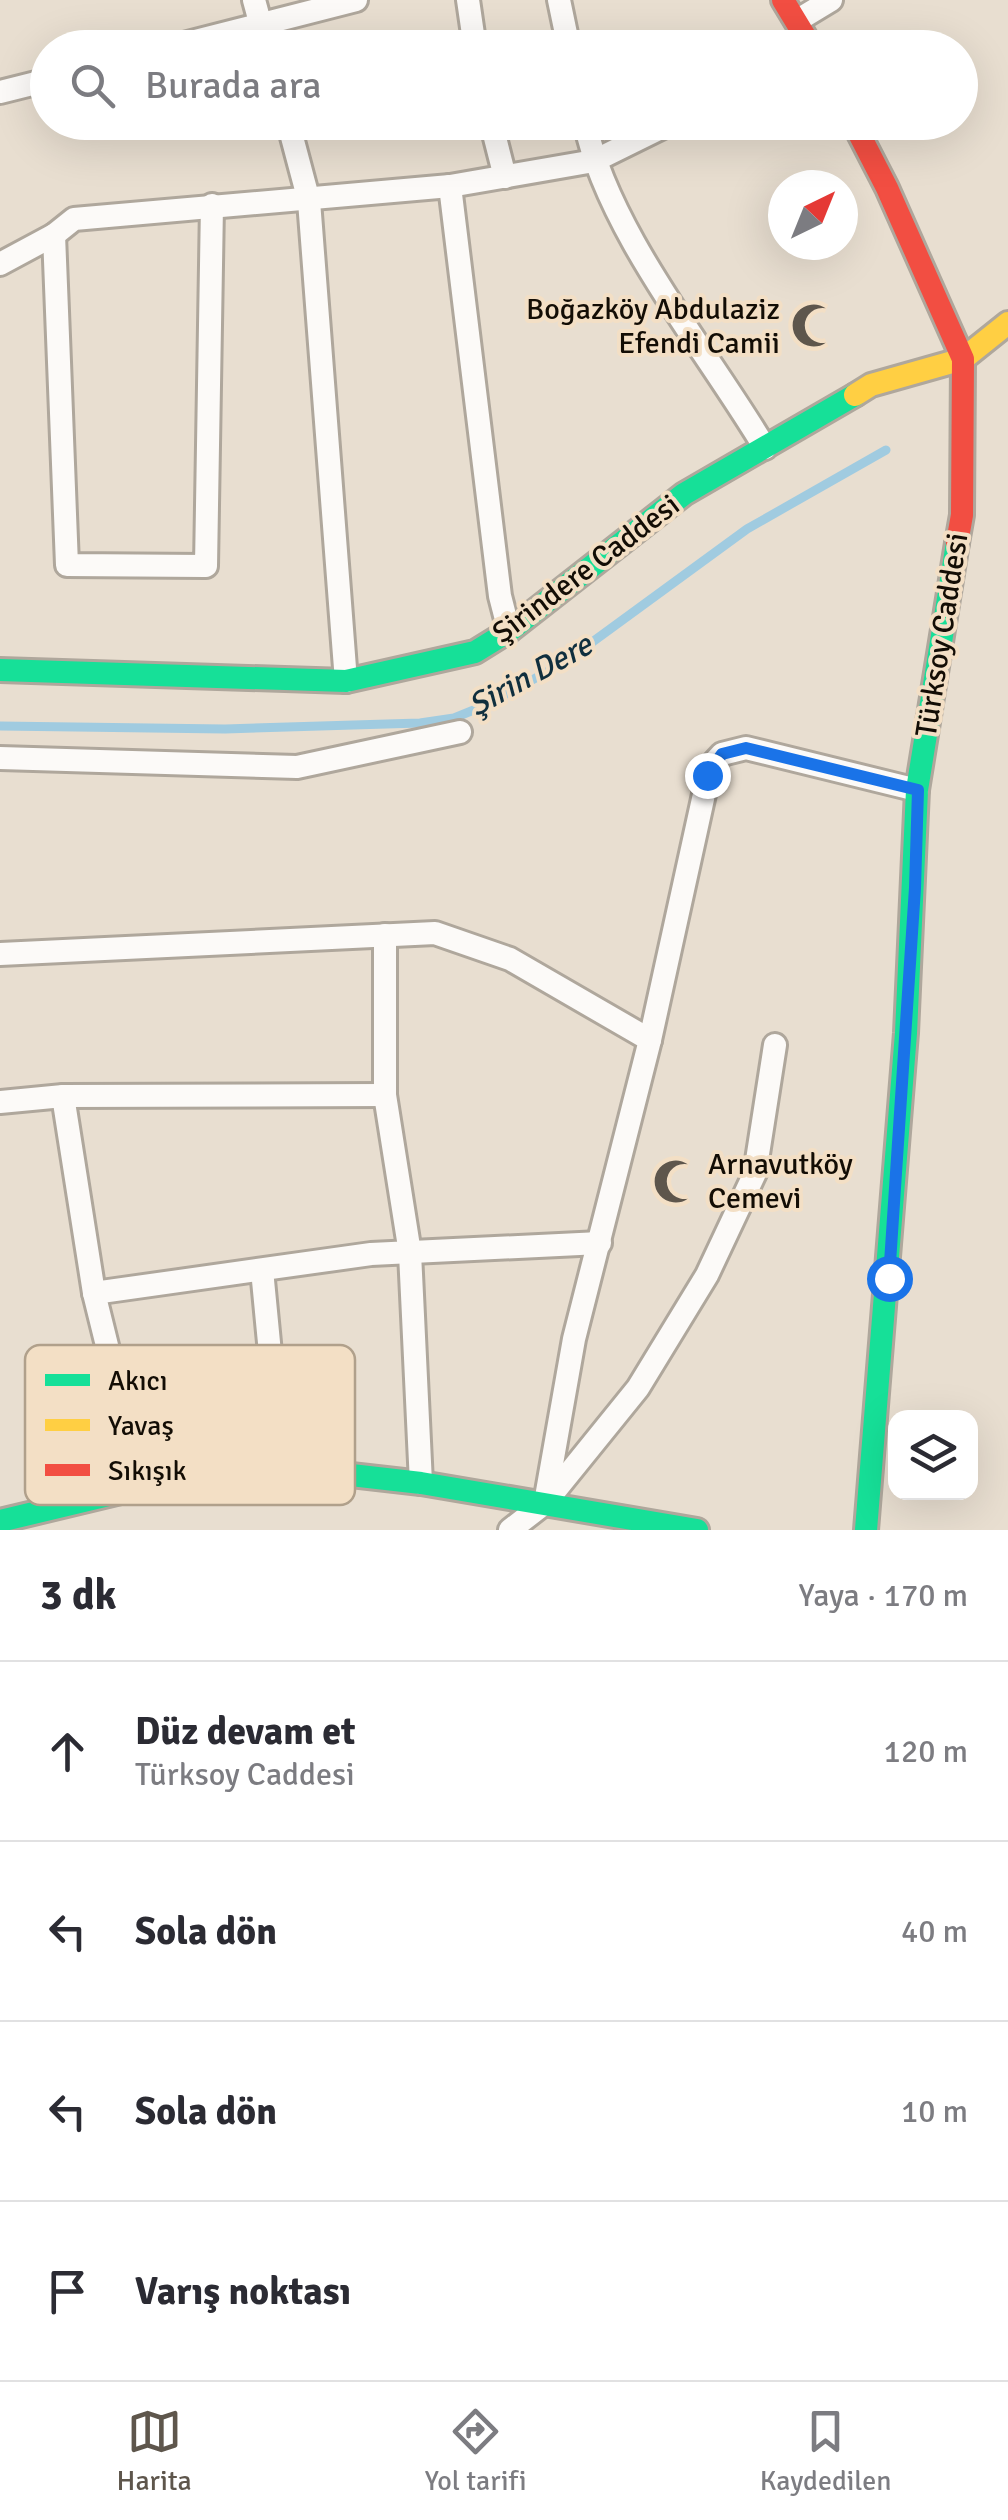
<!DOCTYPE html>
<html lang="tr">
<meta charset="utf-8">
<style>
:root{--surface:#fff;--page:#f7f7f7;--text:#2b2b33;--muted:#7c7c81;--line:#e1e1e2;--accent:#5e564c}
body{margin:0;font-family:Signika,sans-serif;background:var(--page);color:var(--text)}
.controls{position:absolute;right:30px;bottom:30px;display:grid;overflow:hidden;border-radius:20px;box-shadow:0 10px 40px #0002}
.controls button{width:90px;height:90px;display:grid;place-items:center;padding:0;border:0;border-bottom:2px solid var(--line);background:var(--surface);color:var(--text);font:50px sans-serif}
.compass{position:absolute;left:768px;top:170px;width:90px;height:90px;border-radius:50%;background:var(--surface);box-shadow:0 10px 40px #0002;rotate:43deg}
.stop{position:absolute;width:30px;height:30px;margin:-22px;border:8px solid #1a73e8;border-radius:50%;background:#fff}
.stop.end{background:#1a73e8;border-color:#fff;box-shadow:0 2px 10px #0008}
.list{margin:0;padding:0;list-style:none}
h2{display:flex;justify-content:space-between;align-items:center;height:130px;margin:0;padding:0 40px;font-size:42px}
h2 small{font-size:32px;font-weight:400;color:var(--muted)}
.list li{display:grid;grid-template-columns:65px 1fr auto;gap:30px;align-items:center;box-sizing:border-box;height:180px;padding:0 40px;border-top:2px solid var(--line)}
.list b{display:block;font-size:38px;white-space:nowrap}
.list p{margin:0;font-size:32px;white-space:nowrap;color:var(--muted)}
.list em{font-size:32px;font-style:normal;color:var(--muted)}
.icon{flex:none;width:55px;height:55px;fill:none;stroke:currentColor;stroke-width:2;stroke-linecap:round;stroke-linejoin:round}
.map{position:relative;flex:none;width:1008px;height:1530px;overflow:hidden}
.search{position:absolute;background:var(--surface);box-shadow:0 10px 40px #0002;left:30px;right:30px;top:30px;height:110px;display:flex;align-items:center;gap:25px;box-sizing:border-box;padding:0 35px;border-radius:55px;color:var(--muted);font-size:38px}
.sheet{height:850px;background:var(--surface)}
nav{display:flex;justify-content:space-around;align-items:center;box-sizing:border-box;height:140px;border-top:2px solid var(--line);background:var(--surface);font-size:28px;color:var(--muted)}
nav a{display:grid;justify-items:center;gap:5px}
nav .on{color:var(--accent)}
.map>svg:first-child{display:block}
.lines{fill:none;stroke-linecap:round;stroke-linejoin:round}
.stream{stroke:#a0cbe0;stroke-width:9}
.street-casing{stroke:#afa79c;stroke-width:28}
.fast-casing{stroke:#afa79c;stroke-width:28}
.slow-casing{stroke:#afa79c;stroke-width:28}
.jam-casing{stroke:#afa79c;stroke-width:28}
.street{stroke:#fcfaf8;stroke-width:22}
.fast{stroke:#16e098;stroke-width:22}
.slow{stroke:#ffcf43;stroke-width:22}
.jam{stroke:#f24e42;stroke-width:22}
.route{stroke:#1a73e8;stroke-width:12}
.labels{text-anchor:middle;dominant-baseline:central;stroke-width:8;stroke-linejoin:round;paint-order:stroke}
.poi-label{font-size:30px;fill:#130d05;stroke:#f3dfc5;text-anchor:end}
.street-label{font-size:30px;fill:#130d05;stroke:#f3dfc5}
.water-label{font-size:32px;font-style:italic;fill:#102f3e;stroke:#f3dfc5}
.key{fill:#f3dfc5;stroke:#b0a08b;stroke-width:2.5}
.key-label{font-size:28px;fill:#130d05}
</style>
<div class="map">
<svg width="1008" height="1530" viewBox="0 0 1008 1530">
<rect width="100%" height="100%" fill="#e8ded0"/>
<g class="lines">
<!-- stream -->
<polyline class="stream" points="0,726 225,729 420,723 454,718 486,705 565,662 747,529 886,450"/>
<defs>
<g id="street">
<polyline points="254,0 267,48"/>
<polyline points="468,0 475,48"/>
<polyline points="559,0 569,48"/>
<polyline points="798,20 831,0"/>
<polyline points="168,48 356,0"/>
<polyline points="0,92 48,80"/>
<polyline points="288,122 309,201 346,681"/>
<polyline points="491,122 505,177"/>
<path d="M 585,122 C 607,231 708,352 765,448"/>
<polyline points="450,186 500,596 509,631"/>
<polyline points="54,235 67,565 206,566 212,205"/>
<polyline points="0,264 54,235 74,219 450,186 594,161 673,122"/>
<polyline points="0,758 297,767 460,732"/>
<polyline points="385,935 385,1095 410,1253 421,1483"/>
<polyline points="0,954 435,933 510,959 650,1040"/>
<polyline points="63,1096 94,1293 142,1487"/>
<polyline points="0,1102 63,1096 385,1095"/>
<polyline points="262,1270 281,1467"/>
<polyline points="94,1293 371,1254 600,1243"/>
<polyline points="545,1503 574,1339 650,1040 710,767 722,754 746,748 917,790"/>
<polyline points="510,1530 545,1503 638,1388 707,1275 755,1173 775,1045"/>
</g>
<g id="fast">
<polyline points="0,670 346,681 475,652 509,631 684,494 855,395"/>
<polyline points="0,1521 142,1487 281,1467 421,1483 697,1530"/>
<polyline points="866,1530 906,1033 917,790 957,543"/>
</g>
<polyline id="slow" points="855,395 871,385 963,359 1008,323"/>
<g id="jam">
<polyline points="783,0 812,48"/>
<polyline points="853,122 887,188 963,359 962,515 957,543"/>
</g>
</defs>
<!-- street casing -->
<use href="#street" class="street-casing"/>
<!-- fast casing -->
<use href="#fast" class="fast-casing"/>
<!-- slow casing -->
<use href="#slow" class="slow-casing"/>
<!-- jam casing -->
<use href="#jam" class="jam-casing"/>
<!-- street -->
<use href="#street" class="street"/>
<!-- fast -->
<use href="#fast" class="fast"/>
<!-- slow -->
<use href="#slow" class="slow"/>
<!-- jam -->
<use href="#jam" class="jam"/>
</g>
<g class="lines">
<!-- route -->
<polyline class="route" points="707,775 722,754 746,748 918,790 915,888 889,1278"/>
</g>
<!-- icons -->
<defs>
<symbol id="mosque-bare" viewBox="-9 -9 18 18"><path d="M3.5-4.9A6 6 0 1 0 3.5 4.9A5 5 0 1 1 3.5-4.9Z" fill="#5e564c" stroke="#f3dfc5" stroke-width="2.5" paint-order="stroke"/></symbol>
</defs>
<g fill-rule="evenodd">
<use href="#mosque-bare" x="782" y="294" width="63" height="63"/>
<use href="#mosque-bare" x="644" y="1150" width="63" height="63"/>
</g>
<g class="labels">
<!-- poi labels -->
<g class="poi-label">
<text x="780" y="309">Boğazköy Abdulaziz<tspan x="780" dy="34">Efendi Camii</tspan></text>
<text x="708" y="1164" text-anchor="start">Arnavutköy<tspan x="708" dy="34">Cemevi</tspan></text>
</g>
<!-- street labels -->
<g class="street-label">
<text transform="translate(586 569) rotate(-37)">Şirindere Caddesi</text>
<text transform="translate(942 635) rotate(-81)">Türksoy Caddesi</text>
</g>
<!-- water labels -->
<g class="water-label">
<text transform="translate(530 675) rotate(-29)">Şirin Dere</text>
</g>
</g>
<!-- legend -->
<rect x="25" y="1345" width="330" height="160" rx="15" class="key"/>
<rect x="45" y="1374" width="45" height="12" fill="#16e098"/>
<rect x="45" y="1419" width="45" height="12" fill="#ffcf43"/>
<rect x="45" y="1464" width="45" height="12" fill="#f24e42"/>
<g class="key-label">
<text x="108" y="1390">Akıcı</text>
<text x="108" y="1435">Yavaş</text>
<text x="108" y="1480">Sıkışık</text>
</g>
</svg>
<div class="controls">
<button><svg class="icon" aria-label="layers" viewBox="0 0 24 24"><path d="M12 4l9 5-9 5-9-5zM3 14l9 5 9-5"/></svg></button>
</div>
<svg class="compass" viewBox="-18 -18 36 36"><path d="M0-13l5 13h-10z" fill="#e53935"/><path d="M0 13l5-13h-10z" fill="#7c7c81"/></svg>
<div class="stop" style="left:889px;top:1278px"></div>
<div class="stop end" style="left:707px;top:775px"></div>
<div class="search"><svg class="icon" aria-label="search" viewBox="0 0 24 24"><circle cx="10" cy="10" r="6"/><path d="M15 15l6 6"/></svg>Burada ara</div>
</div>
<section class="sheet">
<h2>3 dk<small>Yaya · 170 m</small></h2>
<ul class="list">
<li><svg class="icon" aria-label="ahead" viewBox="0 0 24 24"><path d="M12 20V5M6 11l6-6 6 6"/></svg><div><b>Düz devam et</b><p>Türksoy Caddesi</p></div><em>120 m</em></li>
<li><svg class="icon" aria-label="left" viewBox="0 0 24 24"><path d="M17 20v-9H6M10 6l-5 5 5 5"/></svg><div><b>Sola dön</b></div><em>40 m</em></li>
<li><svg class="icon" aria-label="left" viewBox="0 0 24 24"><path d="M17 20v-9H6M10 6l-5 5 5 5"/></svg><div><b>Sola dön</b></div><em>10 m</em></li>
<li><svg class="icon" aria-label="arrive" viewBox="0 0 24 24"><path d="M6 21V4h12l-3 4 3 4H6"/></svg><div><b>Varış noktası</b></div></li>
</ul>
</section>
<nav>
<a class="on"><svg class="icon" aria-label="map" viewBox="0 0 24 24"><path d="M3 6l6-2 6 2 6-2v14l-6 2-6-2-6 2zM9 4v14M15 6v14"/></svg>Harita</a>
<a><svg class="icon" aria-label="directions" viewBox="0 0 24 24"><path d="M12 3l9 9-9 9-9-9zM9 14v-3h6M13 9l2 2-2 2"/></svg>Yol tarifi</a>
<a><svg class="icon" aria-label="saved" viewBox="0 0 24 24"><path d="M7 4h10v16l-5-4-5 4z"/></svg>Kaydedilen</a>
</nav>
